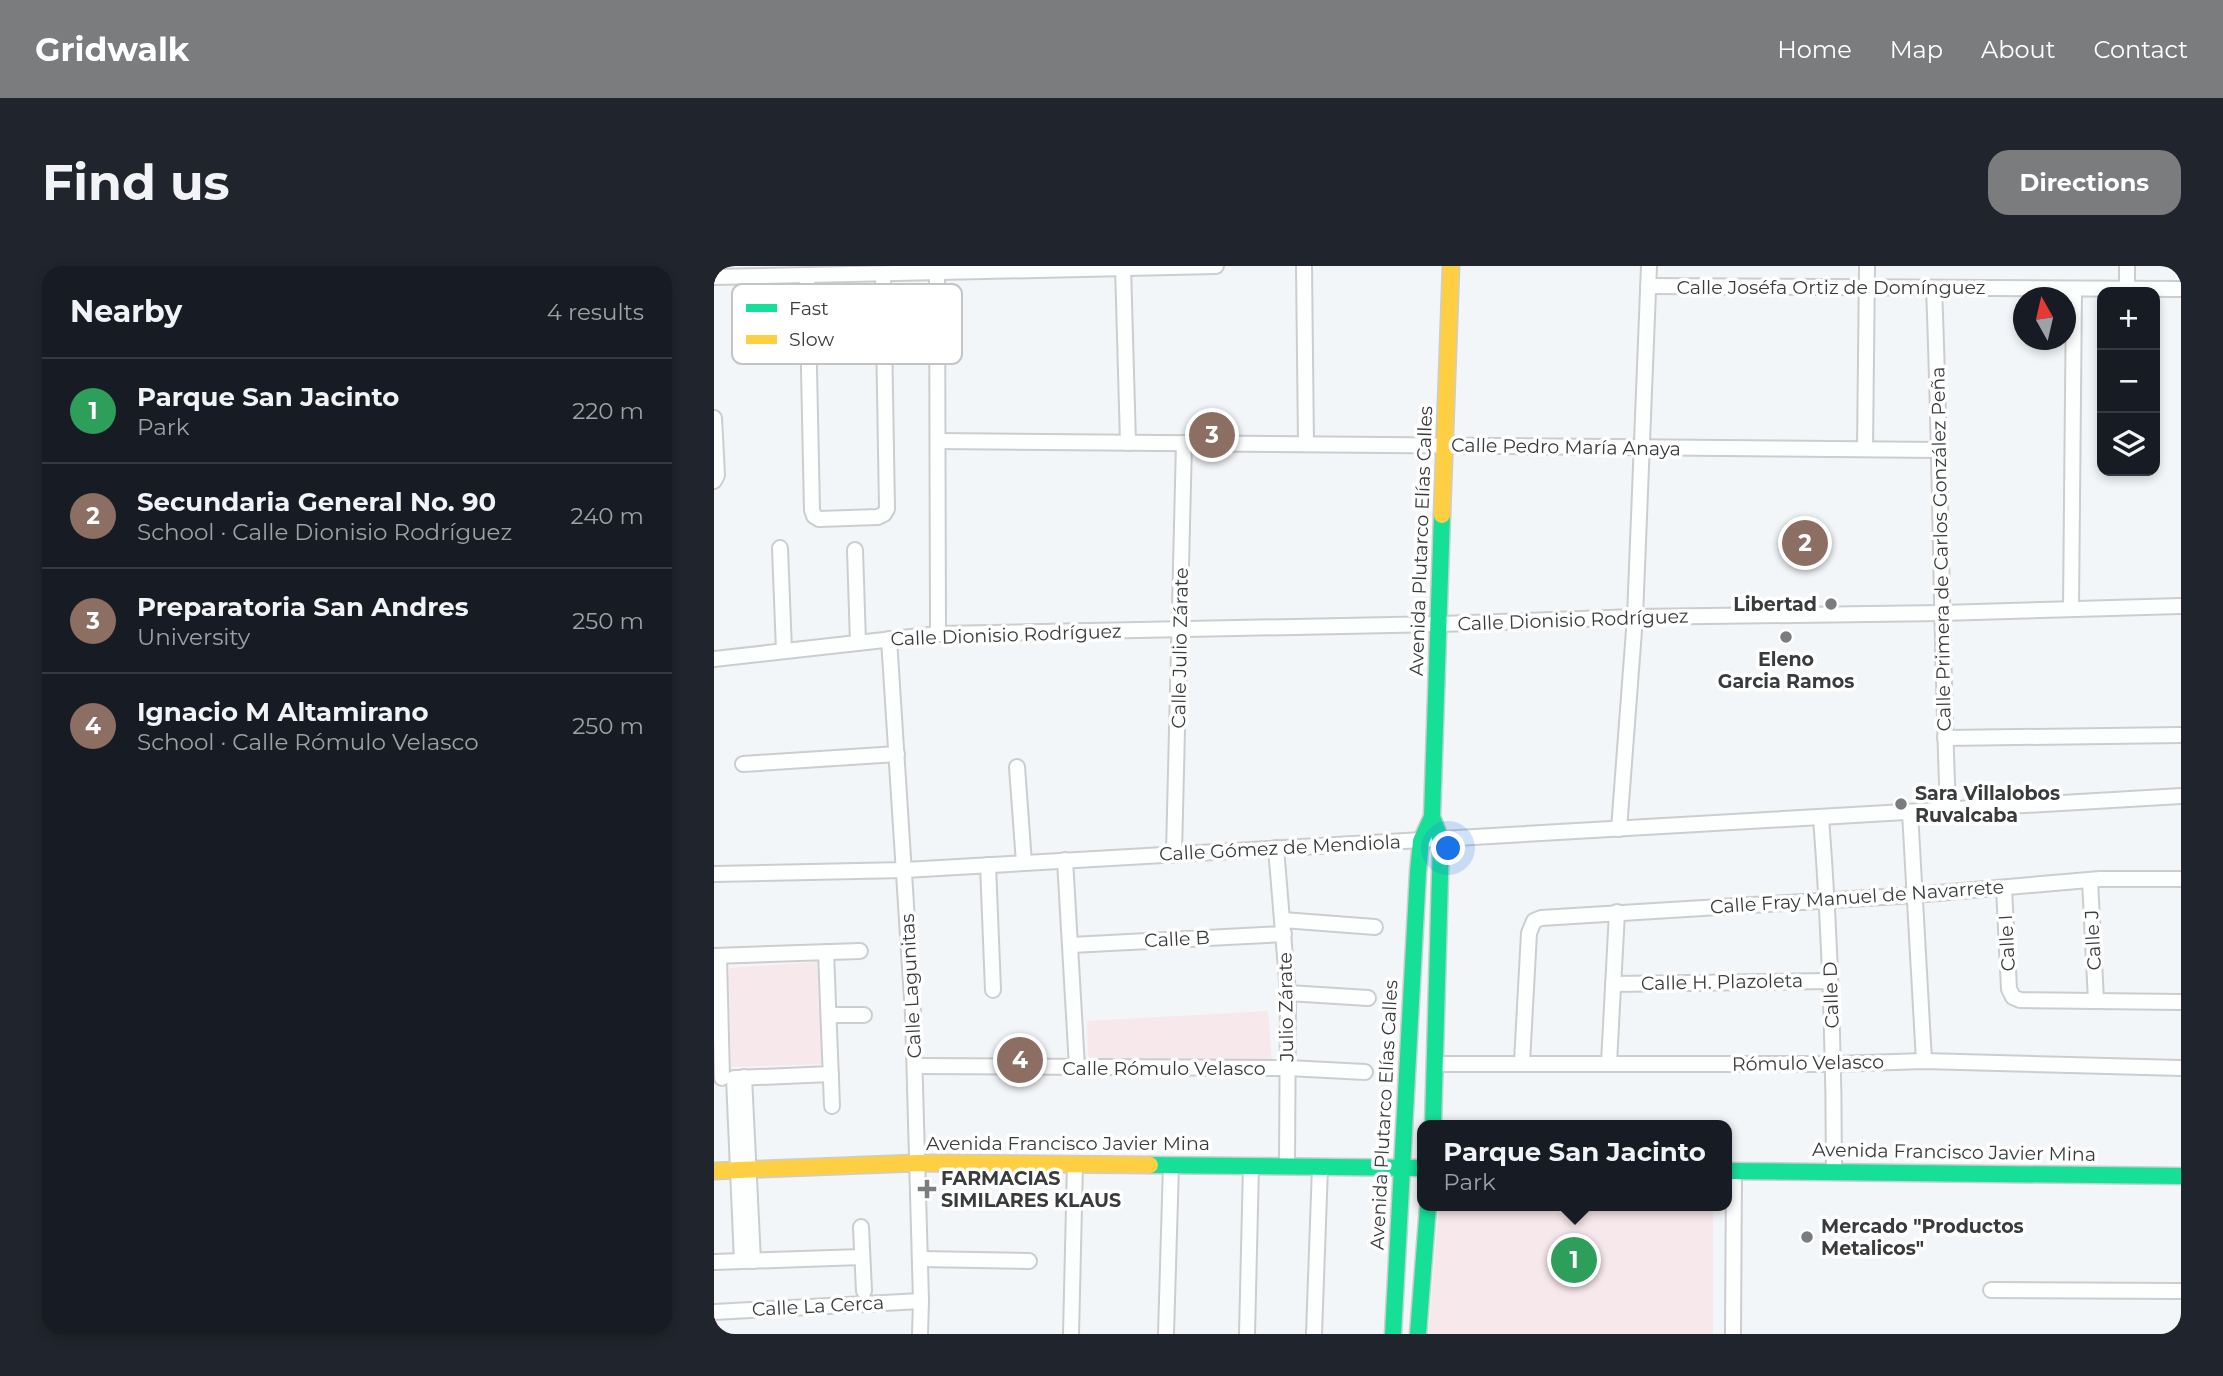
<!DOCTYPE html>
<meta charset="utf-8">
<style>
:root{--surface:#171b24;--page:#20242c;--text:#f1f3f6;--muted:#9ea1a6;--line:#363941;--accent:#7a7c7e}
body{margin:0;font-family:Montserrat,sans-serif;background:var(--page);color:var(--text)}
.controls{position:absolute;right:21px;top:21px;display:grid;overflow:hidden;border-radius:14px;box-shadow:0 4px 10px #0003}
.controls button{width:63px;height:63px;display:grid;place-items:center;padding:0;border:0;border-bottom:2px solid var(--line);background:var(--surface);color:var(--text);font:35px sans-serif}
.compass{position:absolute;left:1299px;top:21px;width:63px;height:63px;border-radius:50%;background:var(--surface);box-shadow:0 4px 10px #0003;rotate:352deg}
.you{position:absolute;left:735px;top:583px;width:24px;height:24px;margin:-18px;border:5px solid #fff;border-radius:50%;background:#1a73e8;box-shadow:0 0 0 10px #1a73e833}
.badge{display:grid;place-items:center;width:46px;height:46px;border-radius:50%;background:var(--accent);color:#fff;font-size:23px;font-weight:700}
.pin{position:absolute;translate:-50% -50%;border:4px solid #fff;box-shadow:0 2px 7px #0006}
.popup{position:absolute;left:703px;top:854px;width:315px;height:91px;box-sizing:border-box;display:grid;place-content:center;border-radius:14px;background:var(--surface);filter:drop-shadow(0 2px 5px #0005);font-size:23px;white-space:nowrap;color:var(--muted)}
.popup b{font-size:26px;color:var(--text)}
.popup::after{content:'';position:absolute;left:50%;top:100%;margin-left:-14px;border:14px solid transparent;border-top-color:var(--surface)}
.list{margin:0;padding:0;list-style:none}
h2{display:flex;justify-content:space-between;align-items:center;height:91px;margin:0;padding:0 28px;font-size:30px}
h2 small{font-size:23px;font-weight:400;color:var(--muted)}
.list li{display:grid;grid-template-columns:46px 1fr auto;gap:21px;align-items:center;box-sizing:border-box;height:105px;padding:0 28px;border-top:2px solid var(--line)}
.list b{display:block;font-size:26px;white-space:nowrap}
.list p{margin:0;font-size:23px;white-space:nowrap;color:var(--muted)}
.list em{font-size:23px;font-style:normal;color:var(--muted)}
.icon{flex:none;width:38px;height:38px;fill:none;stroke:currentColor;stroke-width:2;stroke-linecap:round;stroke-linejoin:round}
.map{position:relative;flex:none;width:1467px;height:1068px;overflow:hidden;border-radius:21px}
header{display:flex;align-items:center;gap:42px;box-sizing:border-box;height:98px;padding:0 35px;background:var(--accent);color:#fff}
header strong{font-size:33px}
nav{display:flex;gap:38px;margin-inline-start:auto;font-size:24px}
.intro{display:flex;align-items:center;justify-content:space-between;box-sizing:border-box;height:168px;padding:0 42px}
h1{margin:0;font-size:49px}
.button{padding:18px 32px;border-radius:21px;background:var(--accent);color:#fff;font-size:24px;font-weight:700}
main{display:flex;gap:42px;padding:0 42px}
aside{flex:1;background:var(--surface);border-radius:21px;box-shadow:0 4px 10px #0003}
.map>svg:first-child{display:block}
.green{fill:#f6e8eb}
.lines{fill:none;stroke-linecap:round;stroke-linejoin:round}
.street-casing{stroke:#cbcdcf;stroke-width:18}
.fast-casing{stroke:#cbcdcf;stroke-width:19}
.slow-casing{stroke:#cbcdcf;stroke-width:19}
.street{stroke:#fdfefe;stroke-width:14}
.fast{stroke:#16e098;stroke-width:16}
.slow{stroke:#ffcf43;stroke-width:16}
.poi-dot{fill:#7a7c7e;stroke:#fff;stroke-width:2.5}
.labels{text-anchor:middle;dominant-baseline:central;stroke-width:7;stroke-linejoin:round;paint-order:stroke}
.street-label{font-size:19px;fill:#393b3c;stroke:#fff}
.poi-label{font-size:19px;font-weight:bold;fill:#393b3c;stroke:#fff;text-anchor:start}
.key{fill:#fff;stroke:#c4c4c4;stroke-width:2}
.key-label{font-size:19px;fill:#393b3c}
</style>
<header>
<strong>Gridwalk</strong>
<nav><a>Home</a><a>Map</a><a>About</a><a>Contact</a></nav>
</header>
<div class="intro"><h1>Find us</h1><a class="button">Directions</a></div>
<main>
<aside>
<h2>Nearby<small>4 results</small></h2>
<ul class="list">
<li><span class="badge" style="background:#2e9e5b">1</span><div><b>Parque San Jacinto</b><p>Park</p></div><em>220 m</em></li>
<li><span class="badge" style="background:#8d6e63">2</span><div><b>Secundaria General No. 90</b><p>School · Calle Dionisio Rodríguez</p></div><em>240 m</em></li>
<li><span class="badge" style="background:#8d6e63">3</span><div><b>Preparatoria San Andres</b><p>University</p></div><em>250 m</em></li>
<li><span class="badge" style="background:#8d6e63">4</span><div><b>Ignacio M Altamirano</b><p>School · Calle Rómulo Velasco</p></div><em>250 m</em></li>
</ul>
</aside>
<div class="map">
<svg width="1467" height="1068" viewBox="0 0 1467 1068">
<rect width="100%" height="100%" fill="#f3f6f8"/>
<!-- green -->
<g class="green">
<polygon points="103,696 108,798 17,801 15,702"/>
<polygon points="554,745 558,796 374,795 373,755"/>
<polygon points="725,940 999,940 999,1068 714,1068"/>
</g>
<g class="lines">
<defs>
<g id="street">
<polyline points="223,0 224,368"/>
<polyline points="409,0 414,177"/>
<polyline points="590,0 592,178"/>
<polyline points="93,9 98,244 100,250 105,253 164,251 170,248 173,243 169,8"/>
<polyline points="0,11 502,0"/>
<polyline points="934,20 1467,23"/>
<path d="M 1220,22 C 1227,196 1227,370 1234,544"/>
<polyline points="1413,23 1413,0"/>
<polyline points="0,152 3,209 0,215"/>
<polyline points="225,175 1226,184"/>
<polyline points="1151,183 1153,0"/>
<polyline points="66,282 70,385"/>
<polyline points="141,284 144,377"/>
<polyline points="1357,342 1360,23"/>
<polyline points="175,373 199,748 207,1035 206,1068"/>
<polyline points="0,393 224,368 726,358 921,351 1228,347 1467,340"/>
<polyline points="1231,472 1467,469"/>
<polyline points="29,498 183,488"/>
<polyline points="303,501 310,597"/>
<polyline points="1196,546 1210,795"/>
<path d="M 1107,551 C 1116,670 1120,788 1120,906"/>
<polyline points="905,563 921,351 935,0"/>
<polyline points="562,582 574,727 573,900"/>
<polyline points="460,587 470,177"/>
<polyline points="351,594 363,801"/>
<polyline points="274,599 279,724"/>
<polyline points="0,608 191,604 1467,530"/>
<polyline points="1376,614 1382,735"/>
<polyline points="1290,622 1295,723 1299,731 1306,734 1467,736"/>
<polyline points="569,654 661,661"/>
<polyline points="357,679 570,668"/>
<polyline points="112,686 118,840"/>
<polyline points="0,690 146,685"/>
<polyline points="5,690 8,812"/>
<polyline points="899,718 1116,715"/>
<polyline points="574,727 654,732"/>
<polyline points="115,749 150,749"/>
<polyline points="808,796 815,667 820,655 827,652 1201,629 1386,613 1467,613"/>
<polyline points="895,797 903,646"/>
<polyline points="722,798 1120,798 1210,795 1467,802"/>
<polyline points="201,800 574,802 651,806"/>
<polyline points="30,811 39,995"/>
<polyline points="20,812 28,995"/>
<polyline points="22,812 117,808"/>
<polyline points="147,961 150,1025"/>
<polyline points="206,993 315,995"/>
<polyline points="0,996 148,991"/>
<polyline points="1277,1024 1467,1025"/>
<polyline points="0,1046 207,1035"/>
<polyline points="357,1068 361,898"/>
<polyline points="452,1068 457,899"/>
<polyline points="533,1068 537,900"/>
<polyline points="600,1068 606,901"/>
<polyline points="1019,1068 1020,905"/>
</g>
<g id="fast">
<polyline points="719,859 727,574 718,551 728,249"/>
<polyline points="436,899 708,902"/>
<polyline points="1012,905 1467,910"/>
<polyline points="679,1068 704,606 707,575 718,551"/>
<polyline points="704,1068 714,940"/>
</g>
<g id="slow">
<polyline points="728,249 737,0"/>
<polyline points="0,905 203,897 436,899"/>
</g>
</defs>
<!-- street casing -->
<use href="#street" class="street-casing"/>
<!-- fast casing -->
<use href="#fast" class="fast-casing"/>
<!-- slow casing -->
<use href="#slow" class="slow-casing"/>
<!-- street -->
<use href="#street" class="street"/>
<!-- fast -->
<use href="#fast" class="fast"/>
<!-- slow -->
<use href="#slow" class="slow"/>
</g>
<!-- markers -->
<g class="poi-dot">
<circle cx="1117" cy="338" r="7"/>
<circle cx="1072" cy="371" r="7"/>
<circle cx="1187" cy="538" r="7"/>
<path d="M209.5 912.5h7v7h7v7h-7v7h-7v-7h-7v-7h7z"/>
<circle cx="1093" cy="971" r="7"/>
</g>
<g class="labels">
<!-- street labels -->
<g class="street-label">
<text x="1117" y="21">Calle Joséfa Ortiz de Domínguez</text>
<text transform="translate(852 181) rotate(1)">Calle Pedro María Anaya</text>
<text transform="translate(707 275) rotate(-88)">Avenida Plutarco Elías Calles</text>
<text transform="translate(1227 283) rotate(-91)">Calle Primera de Carlos González Peña</text>
<text transform="translate(859 354) rotate(-2)">Calle Dionisio Rodríguez</text>
<text transform="translate(292 369) rotate(-2)">Calle Dionisio Rodríguez</text>
<text transform="translate(466 382) rotate(-89)">Calle Julio Zárate</text>
<text transform="translate(566 582) rotate(-3)">Calle Gómez de Mendiola</text>
<text transform="translate(1143 631) rotate(-4)">Calle Fray Manuel de Navarrete</text>
<text transform="translate(463 673) rotate(-3)">Calle B</text>
<text transform="translate(1379 674) rotate(-93)">Calle J</text>
<text transform="translate(1293 677) rotate(-93)">Calle I</text>
<text transform="translate(1008 716) rotate(-1)">Calle H. Plazoleta</text>
<text transform="translate(197 720) rotate(-93)">Calle Lagunitas</text>
<text transform="translate(1117 729) rotate(-92)">Calle D</text>
<text transform="translate(572 741) rotate(-91)">Julio Zárate</text>
<text transform="translate(1094 797) rotate(-1)">Rómulo Velasco</text>
<text x="450" y="802">Calle Rómulo Velasco</text>
<text transform="translate(670 849) rotate(-87)">Avenida Plutarco Elías Calles</text>
<text x="354" y="877">Avenida Francisco Javier Mina</text>
<text transform="translate(1240 886) rotate(1)">Avenida Francisco Javier Mina</text>
<text transform="translate(104 1040) rotate(-3)">Calle La Cerca</text>
</g>
<!-- poi labels -->
<g class="poi-label">
<text x="1103" y="338" text-anchor="end">Libertad</text>
<text x="1072" y="393" text-anchor="middle">Eleno<tspan x="1072" dy="22">Garcia Ramos</tspan></text>
<text x="1201" y="527">Sara Villalobos<tspan x="1201" dy="22">Ruvalcaba</tspan></text>
<text x="227" y="912">FARMACIAS<tspan x="227" dy="22">SIMILARES KLAUS</tspan></text>
<text x="1107" y="960">Mercado "Productos<tspan x="1107" dy="22">Metalicos"</tspan></text>
</g>
</g>
<!-- legend -->
<rect x="18" y="18" width="230" height="80" rx="10" class="key"/>
<rect x="32" y="38" width="31" height="8" fill="#16e098"/>
<rect x="32" y="69" width="31" height="9" fill="#ffcf43"/>
<g class="key-label">
<text x="75" y="49">Fast</text>
<text x="75" y="80">Slow</text>
</g>
</svg>
<div class="controls">
<button>+</button>
<button>−</button>
<button><svg class="icon" aria-label="layers" viewBox="0 0 24 24"><path d="M12 4l9 5-9 5-9-5zM3 14l9 5 9-5"/></svg></button>
</div>
<svg class="compass" viewBox="-18 -18 36 36"><path d="M0-13l5 13h-10z" fill="#e53935"/><path d="M0 13l5-13h-10z" fill="#9ea1a6"/></svg>
<div class="you"></div>
<div class="pin badge" style="left:860px;top:994px;background:#2e9e5b">1</div>
<div class="popup"><b>Parque San Jacinto</b>Park</div>
<div class="pin badge" style="left:1091px;top:277px;background:#8d6e63">2</div>
<div class="pin badge" style="left:498px;top:169px;background:#8d6e63">3</div>
<div class="pin badge" style="left:306px;top:794px;background:#8d6e63">4</div>
</div>
</main>
